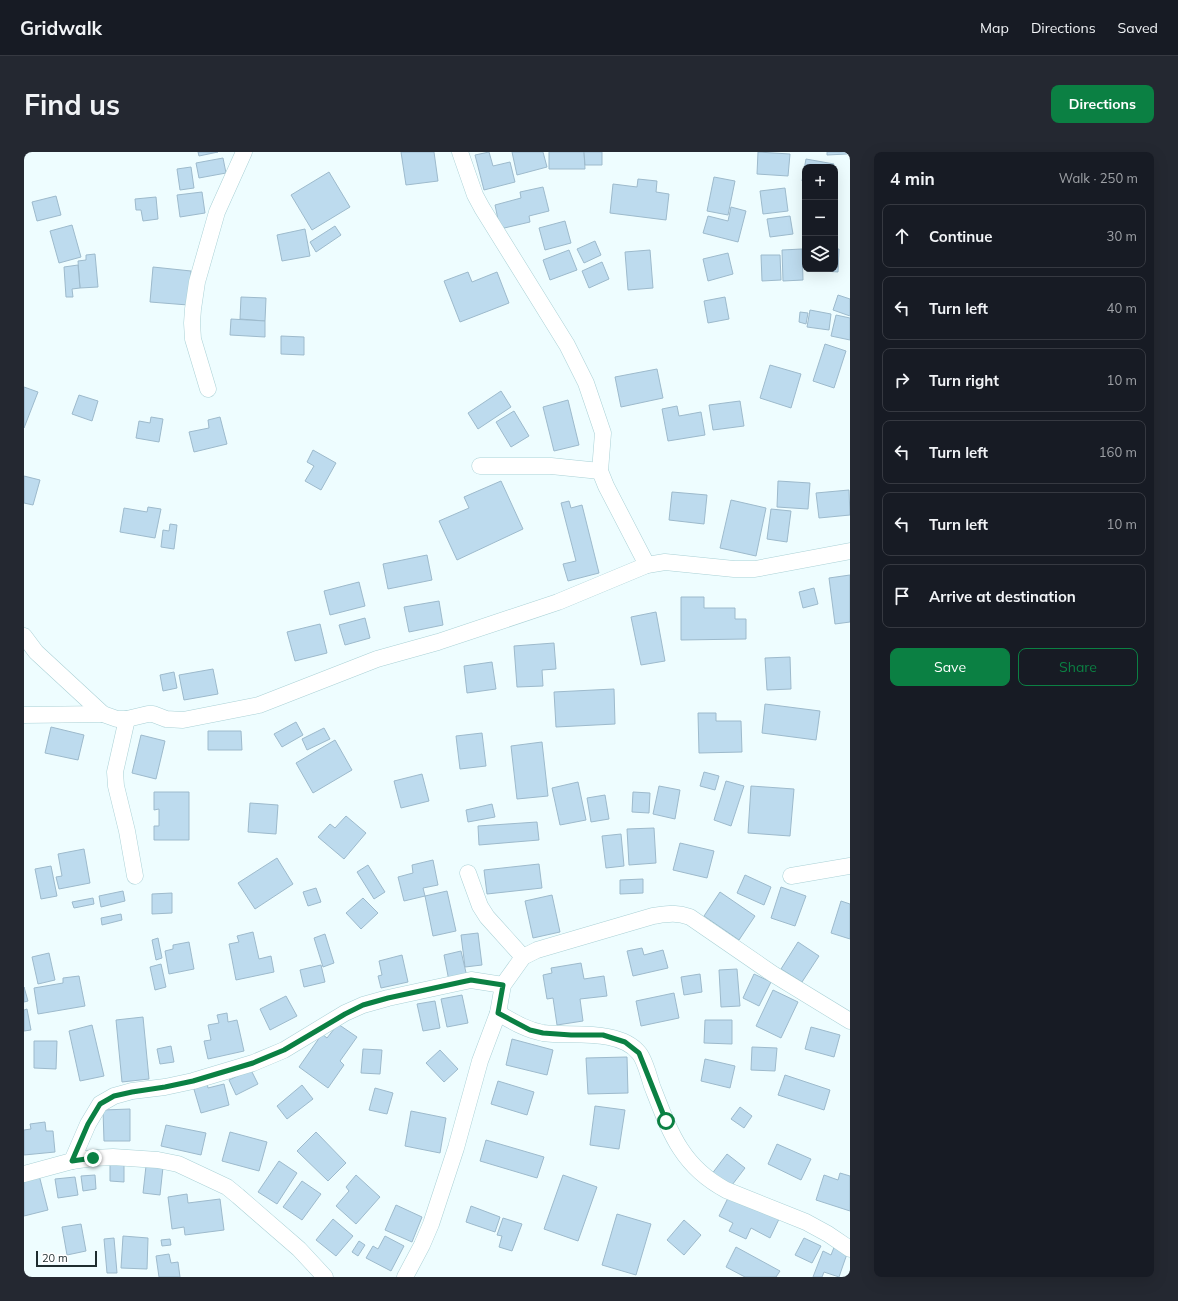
<!DOCTYPE html>
<meta charset="utf-8">
<style>
:root{--surface:#171b24;--page:#242831;--text:#f1f3f6;--muted:#9ea1a6;--line:#363941;--accent:#0b8043}
body{margin:0;font-family:Mulish,sans-serif;background:var(--page);color:var(--text)}
.controls{position:absolute;right:12px;top:12px;display:grid;overflow:hidden;border-radius:8px;box-shadow:0 4px 16px #0002}
.controls button{width:36px;height:36px;display:grid;place-items:center;padding:0;border:0;border-bottom:1px solid var(--line);background:var(--surface);color:var(--text);font:20px sans-serif}
.scale{position:absolute;left:12px;bottom:10px;width:61px;box-sizing:border-box;padding-left:4px;border:2px solid #1e2d2f;border-top:0;font-size:11px;line-height:14px;white-space:nowrap;color:#1e2d2f;-webkit-text-stroke:3px #fff;paint-order:stroke}
.stop{position:absolute;width:12px;height:12px;margin:-9px;border:3px solid #0b8043;border-radius:50%;background:#fff}
.stop.end{background:#0b8043;border-color:#fff;box-shadow:0 1px 4px #0008}
.list{margin:0;padding:0;list-style:none}
h2{display:flex;justify-content:space-between;align-items:center;height:52px;margin:0;padding:0 16px;font-size:17px}
h2 small{font-size:13px;font-weight:400;color:var(--muted)}
.list li{display:grid;grid-template-columns:26px 1fr auto;gap:12px;align-items:center;box-sizing:border-box;height:64px;margin:0 8px 8px;padding:0 8px;border:1px solid var(--line);border-radius:8px}
.list b{display:block;font-size:15px;white-space:nowrap}
.list em{font-size:13px;font-style:normal;color:var(--muted)}
.actions{display:flex;gap:8px;padding:12px 16px}
.actions a{flex:1;padding:9px 0;border:1px solid var(--accent);border-radius:8px;text-align:center;font-size:14px;color:var(--accent)}
.actions .main{background:var(--accent);color:#fff}
.icon{flex:none;width:22px;height:22px;fill:none;stroke:currentColor;stroke-width:2;stroke-linecap:round;stroke-linejoin:round}
.map{position:relative;flex:none;width:826px;height:1125px;overflow:hidden;border-radius:8px}
header{display:flex;align-items:center;gap:24px;box-sizing:border-box;height:56px;padding:0 20px;background:var(--surface);border-bottom:1px solid var(--line)}
header strong{font-size:19px}
nav{display:flex;gap:22px;margin-inline-start:auto;font-size:14px}
.intro{display:flex;align-items:center;justify-content:space-between;box-sizing:border-box;height:96px;padding:0 24px}
h1{margin:0;font-size:28px}
.button{padding:10px 18px;border-radius:8px;background:var(--accent);color:#fff;font-size:14px;font-weight:700}
main{display:flex;gap:24px;padding:0 24px}
aside{flex:1;background:var(--surface);border-radius:8px;box-shadow:0 4px 16px #0002}
.map>svg:first-child{display:block}
.building{fill:#bddbee;stroke:#9dbacc}
.lines{fill:none;stroke-linecap:round;stroke-linejoin:round}
.street-casing{stroke:#aad1d6;stroke-width:17}
.street{stroke:#fff;stroke-width:16}
.route{stroke:#0b8043;stroke-width:5}
</style>
<header>
<strong>Gridwalk</strong>
<nav><a>Map</a><a>Directions</a><a>Saved</a></nav>
</header>
<div class="intro"><h1>Find us</h1><a class="button">Directions</a></div>
<main>
<div class="map">
<svg width="826" height="1125" viewBox="0 0 826 1125">
<rect width="100%" height="100%" fill="#eefdff"/>
<!-- building -->
<g class="building">
<polygon points="174,0 194,0 175,4"/>
<polygon points="377,0 410,0 414,29 382,33"/>
<polygon points="465,0 469,14 486,10 491,30 460,38 451,3"/>
<polygon points="488,0 519,0 523,15 493,23"/>
<polygon points="525,0 560,0 561,17 525,17"/>
<polygon points="560,0 578,0 578,13 561,13"/>
<polygon points="734,0 766,2 764,24 733,22"/>
<polygon points="803,0 823,0 823,2 803,3"/>
<polygon points="199,6 202,21 175,26 172,11"/>
<polygon points="782,7 810,12 809,15 781,15 781,30 778,29"/>
<polygon points="167,15 170,36 156,38 153,17"/>
<polygon points="305,20 326,55 288,78 267,43"/>
<polygon points="690,25 711,29 704,63 683,59"/>
<polygon points="614,27 633,29 632,40 645,42 642,68 586,61 589,32 613,35"/>
<polygon points="519,35 525,59 505,64 506,70 476,77 471,53 497,46 496,40"/>
<polygon points="761,36 764,59 739,62 736,39"/>
<polygon points="178,40 181,61 156,65 153,43"/>
<polygon points="32,44 37,63 13,69 8,50"/>
<polygon points="132,45 134,67 119,69 117,58 112,58 111,47"/>
<polygon points="707,55 722,59 714,90 679,81 684,64 704,69"/>
<polygon points="766,64 769,82 746,85 743,67"/>
<polygon points="541,69 547,91 521,98 515,76"/>
<polygon points="48,73 57,105 35,111 26,79"/>
<polygon points="311,74 317,83 292,100 286,90"/>
<polygon points="281,77 286,104 258,109 253,83"/>
<polygon points="571,89 577,103 560,111 553,97"/>
<polygon points="778,97 779,128 759,129 758,98"/>
<polygon points="811,97 815,97 814,120 787,118 787,117 811,117"/>
<polygon points="545,98 553,118 526,128 519,108"/>
<polygon points="626,98 629,136 604,138 601,100"/>
<polygon points="704,101 709,122 684,129 679,107"/>
<polygon points="71,102 74,135 56,136 54,109 62,108 62,103"/>
<polygon points="737,103 756,103 757,128 738,129"/>
<polygon points="578,110 585,127 565,136 558,119"/>
<polygon points="54,113 56,136 48,137 49,145 42,145 40,115"/>
<polygon points="129,115 167,119 164,153 126,150"/>
<polygon points="444,120 448,130 473,120 485,151 436,170 420,129"/>
<polygon points="814,143 826,147 826,164 809,158"/>
<polygon points="217,145 242,146 241,169 216,167"/>
<polygon points="701,145 705,167 684,171 680,149"/>
<polygon points="786,158 807,162 805,178 783,175"/>
<polygon points="776,160 784,161 782,172 775,170"/>
<polygon points="812,163 826,166 826,188 807,184"/>
<polygon points="207,167 241,169 241,185 206,183"/>
<polygon points="257,184 280,185 280,203 257,202"/>
<polygon points="801,192 822,199 810,236 789,229"/>
<polygon points="746,213 777,222 767,256 736,246"/>
<polygon points="633,217 639,246 597,255 591,225"/>
<polygon points="0,235 14,240 0,276"/>
<polygon points="477,239 487,255 454,277 444,261"/>
<polygon points="55,243 74,249 68,269 48,262"/>
<polygon points="544,248 555,293 530,299 519,255"/>
<polygon points="716,249 720,274 689,278 685,253"/>
<polygon points="653,254 655,264 677,260 681,283 644,289 638,257"/>
<polygon points="490,259 505,284 487,295 472,270"/>
<polygon points="127,265 139,267 135,290 112,286 115,269 126,271"/>
<polygon points="196,265 203,292 170,300 165,280 185,276 184,268"/>
<polygon points="289,298 312,311 297,338 281,329 290,314 283,310"/>
<polygon points="0,324 16,328 9,353 0,351"/>
<polygon points="477,329 499,377 433,408 415,369 445,356 440,345"/>
<polygon points="754,329 786,331 784,357 753,355"/>
<polygon points="825,338 826,363 795,366 792,341"/>
<polygon points="648,340 683,343 680,372 645,368"/>
<polygon points="707,348 742,356 732,404 696,396"/>
<polygon points="545,349 547,356 558,353 575,421 544,429 539,412 552,409 537,351"/>
<polygon points="124,355 137,357 131,386 96,380 100,356 123,360"/>
<polygon points="747,357 767,359 763,390 743,387"/>
<polygon points="146,372 153,373 150,397 137,395 139,378 145,379"/>
<polygon points="403,403 408,428 364,437 359,412"/>
<polygon points="826,423 826,470 811,472 805,426"/>
<polygon points="335,430 341,454 306,463 300,439"/>
<polygon points="790,436 794,452 779,456 775,440"/>
<polygon points="657,445 680,445 680,456 711,456 711,467 722,467 722,487 657,488"/>
<polygon points="415,449 419,473 385,480 380,455"/>
<polygon points="632,460 641,509 617,513 607,465"/>
<polygon points="341,466 346,486 321,493 315,473"/>
<polygon points="296,472 303,501 271,509 263,480"/>
<polygon points="530,491 532,517 518,518 519,534 493,535 490,494"/>
<polygon points="766,505 767,537 743,538 741,506"/>
<polygon points="468,510 472,537 443,541 440,514"/>
<polygon points="189,517 194,542 160,548 155,523"/>
<polygon points="150,520 153,536 139,539 136,523"/>
<polygon points="590,537 591,572 532,575 530,540"/>
<polygon points="741,552 796,559 792,588 738,581"/>
<polygon points="674,561 692,561 692,569 717,569 718,600 675,601"/>
<polygon points="272,570 279,583 258,595 250,582"/>
<polygon points="27,575 60,583 54,608 21,601"/>
<polygon points="300,576 306,587 283,598 278,587"/>
<polygon points="184,579 217,579 218,598 184,598"/>
<polygon points="458,581 462,614 436,617 432,584"/>
<polygon points="117,583 141,589 132,627 108,621"/>
<polygon points="311,588 328,618 289,641 272,611"/>
<polygon points="518,590 524,644 493,647 487,594"/>
<polygon points="680,620 695,624 691,638 676,634"/>
<polygon points="398,622 405,649 377,656 370,629"/>
<polygon points="702,629 720,634 707,674 690,668"/>
<polygon points="554,630 562,668 536,673 528,636"/>
<polygon points="635,634 656,638 651,667 629,662"/>
<polygon points="727,634 770,637 766,684 724,681"/>
<polygon points="130,640 165,640 165,688 130,688 130,674 135,674 135,657 130,658"/>
<polygon points="609,640 626,641 625,661 608,660"/>
<polygon points="581,643 585,667 567,670 563,646"/>
<polygon points="226,651 254,653 252,682 224,680"/>
<polygon points="468,652 471,665 444,670 442,658"/>
<polygon points="322,664 342,681 320,707 294,685 306,672 311,676"/>
<polygon points="513,670 515,688 455,693 454,674"/>
<polygon points="630,676 632,711 605,713 603,677"/>
<polygon points="597,682 600,714 582,716 578,684"/>
<polygon points="656,691 690,699 683,726 649,718"/>
<polygon points="60,697 66,731 35,737 32,725 38,724 34,702"/>
<polygon points="253,706 269,732 231,757 214,731"/>
<polygon points="409,708 414,733 399,736 401,744 380,749 374,725 389,721 388,713"/>
<polygon points="515,712 518,736 463,742 460,718"/>
<polygon points="344,713 361,740 350,747 333,720"/>
<polygon points="27,714 33,744 17,747 11,717"/>
<polygon points="721,723 747,735 740,753 713,741"/>
<polygon points="619,727 619,741 596,742 596,728"/>
<polygon points="757,735 782,744 771,774 747,766"/>
<polygon points="292,736 297,750 284,754 279,740"/>
<polygon points="99,739 101,749 77,755 75,744"/>
<polygon points="423,739 432,779 409,784 401,744"/>
<polygon points="696,740 731,764 715,788 680,764"/>
<polygon points="148,741 148,761 128,762 128,742"/>
<polygon points="528,743 536,780 509,786 501,749"/>
<polygon points="69,746 70,752 50,756 48,750"/>
<polygon points="339,746 354,761 337,777 322,761"/>
<polygon points="817,749 826,752 826,787 807,781"/>
<polygon points="97,762 98,768 78,773 77,766"/>
<polygon points="229,780 235,807 247,804 250,820 212,828 205,792 215,790 213,784"/>
<polygon points="454,781 458,813 441,815 437,783"/>
<polygon points="301,782 310,811 299,815 290,786"/>
<polygon points="134,786 138,806 132,808 128,788"/>
<polygon points="165,790 170,817 145,822 141,799 149,797 149,793"/>
<polygon points="774,790 795,804 778,830 757,817"/>
<polygon points="618,796 620,803 639,798 644,816 609,824 603,799"/>
<polygon points="437,799 443,825 425,829 420,803"/>
<polygon points="25,801 31,828 14,832 8,805"/>
<polygon points="378,803 384,830 357,836 354,824 358,823 355,809"/>
<polygon points="557,811 560,827 580,824 583,844 556,847 559,869 533,873 529,846 523,847 519,823 528,821 527,816"/>
<polygon points="137,812 142,835 131,838 126,815"/>
<polygon points="297,813 301,830 280,835 276,818"/>
<polygon points="713,817 716,854 697,855 695,818"/>
<polygon points="676,822 678,840 660,843 657,825"/>
<polygon points="730,822 747,830 735,854 719,846"/>
<polygon points="55,824 61,854 14,862 10,836 39,831 39,826"/>
<polygon points="0,835 4,849 0,850"/>
<polygon points="749,838 774,850 757,886 732,874"/>
<polygon points="650,841 655,866 617,874 612,849"/>
<polygon points="438,843 444,871 423,875 417,847"/>
<polygon points="262,844 273,864 246,878 236,857"/>
<polygon points="411,849 416,876 399,879 393,852"/>
<polygon points="3,857 7,878 0,879 0,858"/>
<polygon points="203,861 204,870 213,868 220,899 184,907 180,889 187,888 184,873 195,871 193,863"/>
<polygon points="119,865 125,927 98,930 92,868"/>
<polygon points="681,868 708,868 708,892 680,891"/>
<polygon points="314,872 333,885 316,909 320,913 304,936 275,915 298,882 303,886"/>
<polygon points="68,873 80,924 56,929 45,879"/>
<polygon points="787,875 816,883 810,905 781,897"/>
<polygon points="488,887 529,898 523,923 482,913"/>
<polygon points="10,889 33,889 32,917 10,916"/>
<polygon points="147,894 150,910 136,912 133,897"/>
<polygon points="728,895 753,896 751,919 727,918"/>
<polygon points="339,897 358,898 356,922 337,921"/>
<polygon points="416,898 434,917 420,930 402,911"/>
<polygon points="603,905 604,941 564,942 562,906"/>
<polygon points="681,907 711,914 706,936 677,929"/>
<polygon points="227,918 234,932 212,943 205,928"/>
<polygon points="761,923 806,938 800,958 754,943"/>
<polygon points="474,929 510,940 503,963 467,952"/>
<polygon points="183,931 184,936 200,932 205,953 177,961 169,934"/>
<polygon points="278,933 289,947 263,967 253,954"/>
<polygon points="351,936 369,941 363,962 345,958"/>
<polygon points="571,954 601,958 595,997 566,993"/>
<polygon points="716,955 728,964 720,976 707,967"/>
<polygon points="106,957 106,989 80,989 79,958"/>
<polygon points="387,959 422,966 416,1001 381,994"/>
<polygon points="21,970 22,979 29,979 31,1000 0,1003 0,978 7,977 6,972"/>
<polygon points="142,973 182,981 177,1003 137,994"/>
<polygon points="206,980 243,990 235,1019 198,1009"/>
<polygon points="292,980 322,1011 304,1029 273,999"/>
<polygon points="462,988 520,1005 513,1026 456,1009"/>
<polygon points="753,992 787,1007 777,1028 744,1012"/>
<polygon points="703,1002 721,1016 705,1037 687,1023"/>
<polygon points="255,1009 273,1021 253,1052 234,1040"/>
<polygon points="86,1012 100,1013 100,1030 86,1029"/>
<polygon points="122,1014 139,1015 136,1043 119,1041"/>
<polygon points="816,1021 826,1024 826,1059 792,1048 800,1023 814,1028"/>
<polygon points="15,1023 24,1058 0,1064 0,1028"/>
<polygon points="71,1023 72,1037 59,1039 57,1024"/>
<polygon points="332,1023 356,1045 332,1072 312,1054 325,1039 322,1035"/>
<polygon points="539,1023 573,1035 554,1089 520,1077"/>
<polygon points="51,1025 54,1043 34,1046 31,1027"/>
<polygon points="278,1029 297,1042 278,1068 259,1055"/>
<polygon points="163,1042 164,1051 196,1047 200,1078 161,1083 160,1075 148,1077 144,1045"/>
<polygon points="706,1042 755,1067 746,1086 727,1076 722,1087 705,1079 709,1071 695,1064"/>
<polygon points="372,1053 398,1065 388,1090 361,1078"/>
<polygon points="447,1054 476,1065 471,1080 442,1070"/>
<polygon points="593,1062 627,1072 612,1123 578,1113"/>
<polygon points="479,1066 498,1072 488,1099 475,1095 478,1084 473,1083"/>
<polygon points="309,1067 329,1084 312,1104 292,1088"/>
<polygon points="660,1068 677,1083 660,1103 643,1088"/>
<polygon points="57,1072 62,1099 43,1103 38,1075"/>
<polygon points="99,1084 124,1086 123,1117 97,1116"/>
<polygon points="361,1084 380,1094 367,1119 342,1106 349,1094 354,1097"/>
<polygon points="90,1086 93,1121 83,1121 80,1087"/>
<polygon points="780,1086 797,1094 788,1111 771,1103"/>
<polygon points="146,1087 147,1093 138,1094 137,1088"/>
<polygon points="335,1089 341,1093 334,1104 328,1100"/>
<polygon points="811,1093 824,1099 815,1125 800,1120 798,1125 789,1125 799,1099 807,1103"/>
<polygon points="712,1095 756,1119 752,1125 721,1125 702,1115"/>
<polygon points="145,1102 147,1111 154,1110 156,1125 135,1125 132,1104"/>
</g>
<g class="lines">
<defs>
<g id="street">
<polyline points="436,0 451,43 458,56 543,193 562,231 579,281 576,319 582,334 623,413"/>
<polyline points="184,237 169,187 168,171 169,157 173,130 193,60 220,0"/>
<polyline points="456,314 527,314 576,319"/>
<polyline points="0,484 12,500 79,562 93,567 103,567 124,562 129,562 142,567 159,568 235,553 353,507 414,490 534,450 623,413 641,410 710,417 731,417 826,399"/>
<polyline points="0,563 79,562"/>
<polyline points="103,567 91,620 92,634 103,679 111,724"/>
<polyline points="444,721 456,754 463,765 499,805"/>
<polyline points="767,724 826,714"/>
<path d="M 474,861 C 488,869 502,878 519,881 C 546,885 595,876 615,901 C 621,908 625,925 628,934 C 646,980 657,1014 702,1038 L 782,1070 L 804,1082 L 826,1097"/>
<polyline points="48,1009 64,972 76,952 90,944 108,939 141,935 169,929 229,911 260,898 321,861 339,853 364,846 447,828 479,833"/>
<polyline points="0,1022 48,1009 69,1006 89,1005 134,1008 154,1012 203,1035 214,1044 275,1097 301,1125"/>
<path d="M 381,1125 L 398,1093 L 407,1072 L 432,996 L 456,909 L 474,861 L 479,833 L 499,805 L 513,798 L 629,764 C 643,762 652,760 666,765 L 749,822 L 826,869"/>
</g>
</defs>
<!-- street casing -->
<use href="#street" class="street-casing"/>
<!-- street -->
<use href="#street" class="street"/>
</g>
<g class="lines">
<!-- route -->
<polyline class="route" points="69,1006 48,1009 64,972 76,952 90,944 108,940 141,935 169,929 229,911 260,898 321,862 339,853 364,846 447,828 479,833 474,861 506,878 519,881 547,883 579,883 601,890 615,901 642,969"/>
</g>
</svg>
<div class="controls">
<button>+</button>
<button>−</button>
<button><svg class="icon" aria-label="layers" viewBox="0 0 24 24"><path d="M12 4l9 5-9 5-9-5zM3 14l9 5 9-5"/></svg></button>
</div>
<div class="scale">20 m</div>
<div class="stop" style="left:642px;top:969px"></div>
<div class="stop end" style="left:69px;top:1006px"></div>
</div>
<aside>
<h2>4 min<small>Walk · 250 m</small></h2>
<ul class="list">
<li><svg class="icon" aria-label="ahead" viewBox="0 0 24 24"><path d="M12 20V5M6 11l6-6 6 6"/></svg><div><b>Continue</b></div><em>30 m</em></li>
<li><svg class="icon" aria-label="left" viewBox="0 0 24 24"><path d="M17 20v-9H6M10 6l-5 5 5 5"/></svg><div><b>Turn left</b></div><em>40 m</em></li>
<li><svg class="icon" aria-label="right" viewBox="0 0 24 24"><path d="M7 20v-9h11M14 6l5 5-5 5"/></svg><div><b>Turn right</b></div><em>10 m</em></li>
<li><svg class="icon" aria-label="left" viewBox="0 0 24 24"><path d="M17 20v-9H6M10 6l-5 5 5 5"/></svg><div><b>Turn left</b></div><em>160 m</em></li>
<li><svg class="icon" aria-label="left" viewBox="0 0 24 24"><path d="M17 20v-9H6M10 6l-5 5 5 5"/></svg><div><b>Turn left</b></div><em>10 m</em></li>
<li><svg class="icon" aria-label="arrive" viewBox="0 0 24 24"><path d="M6 21V4h12l-3 4 3 4H6"/></svg><div><b>Arrive at destination</b></div></li>
</ul>
<div class="actions"><a class="main">Save</a><a>Share</a></div>
</aside>
</main>
